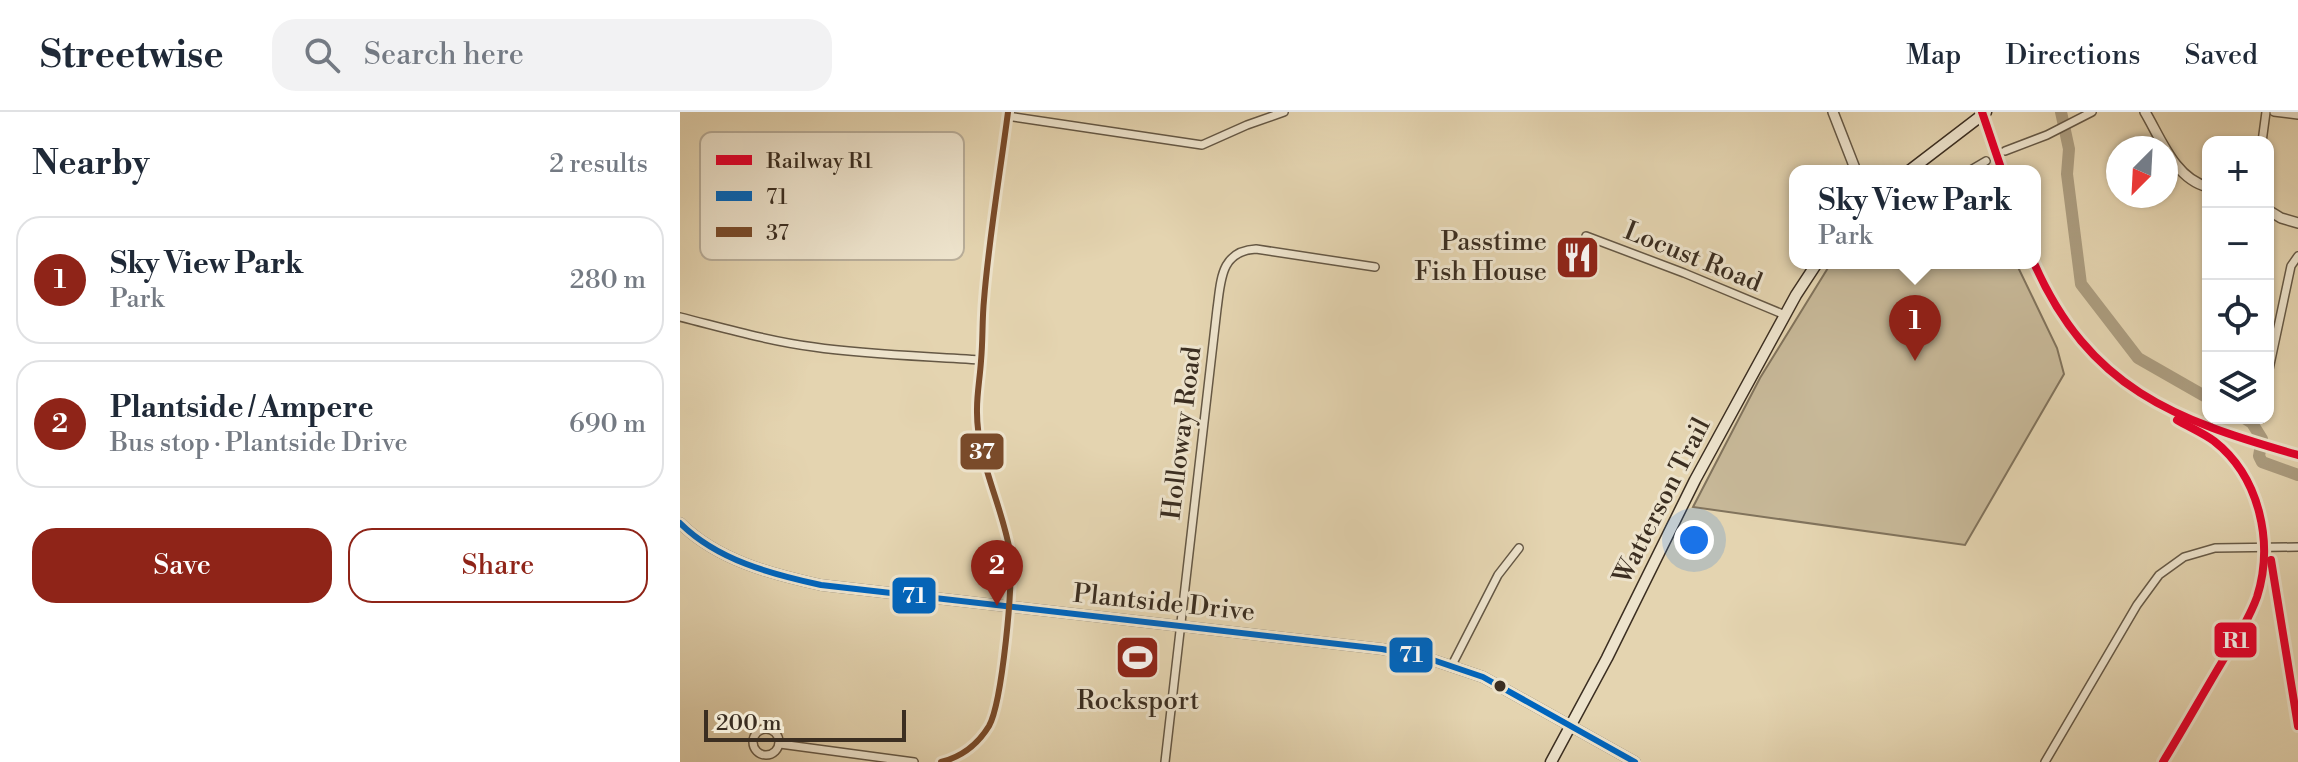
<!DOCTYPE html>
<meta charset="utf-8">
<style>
:root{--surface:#fff;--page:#f2f2f3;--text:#1f2937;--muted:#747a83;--line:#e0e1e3;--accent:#8f2418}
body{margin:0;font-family:"Libre Bodoni",serif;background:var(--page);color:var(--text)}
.controls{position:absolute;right:24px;top:24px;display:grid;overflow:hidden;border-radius:16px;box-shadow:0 2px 6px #0004}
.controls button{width:72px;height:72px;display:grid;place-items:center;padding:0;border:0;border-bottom:2px solid var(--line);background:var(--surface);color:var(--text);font:40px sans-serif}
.compass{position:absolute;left:1426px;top:24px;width:72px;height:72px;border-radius:50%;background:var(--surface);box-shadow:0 2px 6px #0004;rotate:204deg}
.scale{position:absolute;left:24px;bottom:20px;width:202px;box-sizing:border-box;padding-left:8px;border:4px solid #3b2e21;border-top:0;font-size:22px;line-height:28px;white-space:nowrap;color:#3b2e21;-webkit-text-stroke:6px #ede3cc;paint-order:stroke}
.you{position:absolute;left:1014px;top:428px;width:28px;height:28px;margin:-20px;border:6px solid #fff;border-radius:50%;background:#1a73e8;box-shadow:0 0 0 12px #1a73e833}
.badge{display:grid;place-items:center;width:52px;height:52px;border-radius:50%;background:var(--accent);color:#fff;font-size:26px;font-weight:700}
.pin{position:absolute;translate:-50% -66px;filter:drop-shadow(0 2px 4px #0008)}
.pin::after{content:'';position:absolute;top:42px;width:28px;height:24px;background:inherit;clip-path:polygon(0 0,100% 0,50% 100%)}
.popup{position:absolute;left:1109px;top:53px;width:252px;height:104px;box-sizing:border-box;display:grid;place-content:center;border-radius:16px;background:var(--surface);filter:drop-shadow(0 2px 6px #0005);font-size:26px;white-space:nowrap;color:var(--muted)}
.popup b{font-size:30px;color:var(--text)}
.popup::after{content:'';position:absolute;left:50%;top:100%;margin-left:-16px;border:16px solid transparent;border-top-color:var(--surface)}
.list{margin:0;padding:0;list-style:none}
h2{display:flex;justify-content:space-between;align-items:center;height:104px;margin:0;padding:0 32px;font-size:34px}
h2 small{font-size:26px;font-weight:400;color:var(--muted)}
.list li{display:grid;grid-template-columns:52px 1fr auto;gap:24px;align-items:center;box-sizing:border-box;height:128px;margin:0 16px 16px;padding:0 16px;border:2px solid var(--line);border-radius:24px}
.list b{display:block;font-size:30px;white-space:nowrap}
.list p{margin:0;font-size:26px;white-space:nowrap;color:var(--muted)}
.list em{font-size:26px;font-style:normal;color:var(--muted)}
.actions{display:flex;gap:16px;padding:24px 32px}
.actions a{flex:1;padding:18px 0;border:2px solid var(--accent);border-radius:24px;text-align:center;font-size:28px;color:var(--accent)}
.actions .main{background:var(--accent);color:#fff}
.icon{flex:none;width:44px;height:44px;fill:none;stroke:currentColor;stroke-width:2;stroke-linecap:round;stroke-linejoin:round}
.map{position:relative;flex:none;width:1618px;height:650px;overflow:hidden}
header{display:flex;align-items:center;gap:48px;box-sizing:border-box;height:112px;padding:0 40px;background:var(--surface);border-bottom:2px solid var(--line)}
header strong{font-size:38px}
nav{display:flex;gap:44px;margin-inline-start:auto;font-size:28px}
.search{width:560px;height:72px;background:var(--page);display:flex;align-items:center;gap:20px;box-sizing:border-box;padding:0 28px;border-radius:24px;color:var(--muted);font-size:30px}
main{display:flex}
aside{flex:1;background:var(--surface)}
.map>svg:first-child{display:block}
.park{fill:#c7b898;stroke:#81735c;stroke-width:2}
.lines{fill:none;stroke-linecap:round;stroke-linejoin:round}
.river{stroke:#ab9c7f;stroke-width:12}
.minor-casing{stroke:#655845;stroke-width:10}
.tertiary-casing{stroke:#655845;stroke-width:12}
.secondary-casing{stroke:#3b2e21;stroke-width:13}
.minor{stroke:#ede3cc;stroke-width:7}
.tertiary{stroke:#ede3cc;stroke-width:9}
.secondary{stroke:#ede3cc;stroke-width:10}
.bus-1-casing{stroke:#ede3cc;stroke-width:12}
.bus-2-casing{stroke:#ede3cc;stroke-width:12}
.bus-1{stroke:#0065bd;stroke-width:6}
.bus-2{stroke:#7a4b2a;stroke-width:6}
.rail-1-casing{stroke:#ede3cc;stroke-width:14}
.rail-1{stroke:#e4002b;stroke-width:8}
.bus-dot{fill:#3b2e21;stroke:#ede3cc;stroke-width:3}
.labels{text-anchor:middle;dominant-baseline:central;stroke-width:6;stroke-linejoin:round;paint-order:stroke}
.poi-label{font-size:26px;fill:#3b2e21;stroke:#ede3cc;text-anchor:end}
.street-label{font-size:26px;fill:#3b2e21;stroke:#ede3cc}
.key{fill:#ede3cc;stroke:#b8ad99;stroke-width:2}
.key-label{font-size:22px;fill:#3b2e21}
.line-badge{stroke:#ede3cc;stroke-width:3}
.badge-label{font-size:22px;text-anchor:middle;font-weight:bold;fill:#fff}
</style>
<header>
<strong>Streetwise</strong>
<div class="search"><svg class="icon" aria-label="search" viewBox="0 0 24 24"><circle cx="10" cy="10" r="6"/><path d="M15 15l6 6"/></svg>Search here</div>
<nav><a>Map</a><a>Directions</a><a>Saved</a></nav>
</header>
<main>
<aside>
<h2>Nearby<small>2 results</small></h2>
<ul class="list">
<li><span class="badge">1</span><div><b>Sky View Park</b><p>Park</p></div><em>280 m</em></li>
<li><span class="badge">2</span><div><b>Plantside / Ampere</b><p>Bus stop · Plantside Drive</p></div><em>690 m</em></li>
</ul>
<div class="actions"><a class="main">Save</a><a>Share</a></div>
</aside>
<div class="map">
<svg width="1618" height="650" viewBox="0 0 1618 650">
<rect width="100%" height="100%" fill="#e4d4b0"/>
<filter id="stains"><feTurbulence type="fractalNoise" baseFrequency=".0025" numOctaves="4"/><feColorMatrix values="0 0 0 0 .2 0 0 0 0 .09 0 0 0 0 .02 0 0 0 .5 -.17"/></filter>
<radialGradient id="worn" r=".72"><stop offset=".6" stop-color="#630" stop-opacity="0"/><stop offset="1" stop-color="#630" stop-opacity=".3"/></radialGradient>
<!-- park -->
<polygon class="park" points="1151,151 1336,151 1377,236 1384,262 1285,433 1013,395 1080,266"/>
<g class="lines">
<!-- river -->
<g class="river">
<polyline points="1381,0 1389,37 1387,62 1401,172 1458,246 1528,286"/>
<polyline points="1564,306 1572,311 1582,327 1579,344 1582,350 1618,363"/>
</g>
<defs>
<g id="minor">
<polyline points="1594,0 1618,3"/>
<polyline points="327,4 522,33 567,13 604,0"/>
<polyline points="1582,30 1586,0"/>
<polyline points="1325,39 1367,23 1412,0"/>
<polyline points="1289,59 1306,49"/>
<polyline points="906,124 1004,161 1105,203"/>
<path d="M 0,205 C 44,216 88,229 134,235 C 189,243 245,244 301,248"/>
<polyline points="1588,262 1611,154 1618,144"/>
<polyline points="772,553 818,463 839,436"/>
<circle cx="86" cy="630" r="13"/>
<polyline points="100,632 234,650"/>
<path d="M 261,650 C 281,645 298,632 309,614 C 322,591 334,468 330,440 C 322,392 296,347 297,297 C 297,281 300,265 301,249 C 303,228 302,208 304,188 C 309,125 320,62 328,0"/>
<path d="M 485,650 L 537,197 C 541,169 540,139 576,137 L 695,155"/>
<polyline points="1365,650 1457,493 1479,463 1504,445 1535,436 1618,435"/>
</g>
<g id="tertiary">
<polyline points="1153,0 1176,59"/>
<path d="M 1465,0 C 1481,27 1495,67 1528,75"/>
<polyline points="1588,98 1601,106 1618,111"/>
<path d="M 0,411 C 37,448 91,462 141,473 L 702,537 L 747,546 L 803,565 L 955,650"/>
</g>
<g id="secondary">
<polyline points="1229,59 1306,0"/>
<polyline points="871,650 927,546 1015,368 1116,183 1137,151"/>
</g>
</defs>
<!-- minor casing -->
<use href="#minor" class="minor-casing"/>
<!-- tertiary casing -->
<use href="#tertiary" class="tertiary-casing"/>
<!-- secondary casing -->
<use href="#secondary" class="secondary-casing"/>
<!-- minor -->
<use href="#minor" class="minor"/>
<!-- tertiary -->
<use href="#tertiary" class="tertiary"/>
<!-- secondary -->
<use href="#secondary" class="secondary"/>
<defs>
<path id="bus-1" d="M 0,411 C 37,448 91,462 141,473 L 702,537 L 747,546 L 803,565 L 955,650"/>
<path id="bus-2" d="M 261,650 C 281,645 298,632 309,614 C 322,591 334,468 330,440 C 322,392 296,347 297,297 C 297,281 300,265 301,249 C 303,228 302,208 304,188 C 309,125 320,62 328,0"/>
</defs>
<!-- bus-1 casing -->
<use href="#bus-1" class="bus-1-casing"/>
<!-- bus-2 casing -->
<use href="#bus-2" class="bus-2-casing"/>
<!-- bus-1 -->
<use href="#bus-1" class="bus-1"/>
<!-- bus-2 -->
<use href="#bus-2" class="bus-2"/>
<defs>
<g id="rail-1">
<polyline points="1302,0 1322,59"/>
<path d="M 1354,151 C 1409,276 1494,308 1618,343"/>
<polyline points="1591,448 1618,614"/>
<path d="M 1483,650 C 1502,619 1520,587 1539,555 C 1552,533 1568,510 1577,485 C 1594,431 1580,365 1534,329 C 1523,321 1509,315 1497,308"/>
</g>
</defs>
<!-- rail-1 casing -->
<use href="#rail-1" class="rail-1-casing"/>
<!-- rail-1 -->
<use href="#rail-1" class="rail-1"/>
</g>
<!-- icons -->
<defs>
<symbol id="restaurant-square" viewBox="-11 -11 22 22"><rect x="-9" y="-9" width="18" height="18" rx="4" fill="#8f2418" stroke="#ede3cc"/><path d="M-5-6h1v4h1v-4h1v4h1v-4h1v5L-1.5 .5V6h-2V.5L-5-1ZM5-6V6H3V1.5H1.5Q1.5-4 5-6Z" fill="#fff"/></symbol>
<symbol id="stadium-square" viewBox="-11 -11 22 22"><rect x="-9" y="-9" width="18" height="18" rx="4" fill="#8f2418" stroke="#ede3cc"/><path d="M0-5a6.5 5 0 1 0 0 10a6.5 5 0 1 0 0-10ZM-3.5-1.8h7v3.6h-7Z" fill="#fff"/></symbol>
</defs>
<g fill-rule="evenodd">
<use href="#restaurant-square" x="872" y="120" width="51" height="51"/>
<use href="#stadium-square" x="432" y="520" width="51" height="51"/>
</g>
<!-- markers -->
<circle class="bus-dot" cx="820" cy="574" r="7"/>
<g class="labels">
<!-- poi labels -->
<g class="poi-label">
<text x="867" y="130">Passtime<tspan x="867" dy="30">Fish House</tspan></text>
<text x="458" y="589" text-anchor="middle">Rocksport</text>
</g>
<!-- street labels -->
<g class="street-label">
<text transform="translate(1013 145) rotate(22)">Locust Road</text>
<text transform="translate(502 321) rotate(-83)">Holloway Road</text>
<text transform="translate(982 389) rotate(-63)">Watterson Trail</text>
<text transform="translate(484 491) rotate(6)">Plantside Drive</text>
</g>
</g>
<!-- legend -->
<rect x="20" y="20" width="264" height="128" rx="12" class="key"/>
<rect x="36" y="43" width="36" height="10" fill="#e4002b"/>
<rect x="36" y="79" width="36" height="10" fill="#0065bd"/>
<rect x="36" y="115" width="36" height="10" fill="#7a4b2a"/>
<g class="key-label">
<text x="86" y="56">Railway R1</text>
<text x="86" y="92">71</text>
<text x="86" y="128">37</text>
</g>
<g class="line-badge">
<rect x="279" y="320" width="46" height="39" rx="8" fill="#7a4b2a"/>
<rect x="211" y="464" width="46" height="39" rx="8" fill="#0065bd"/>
<rect x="1533" y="509" width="45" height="38" rx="8" fill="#e4002b"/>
<rect x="708" y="524" width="46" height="38" rx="8" fill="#0065bd"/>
</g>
<g class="badge-label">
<text x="302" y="347">37</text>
<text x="234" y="491">71</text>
<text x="1556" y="536">R1</text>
<text x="731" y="550">71</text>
</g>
<rect width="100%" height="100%" filter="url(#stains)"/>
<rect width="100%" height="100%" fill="url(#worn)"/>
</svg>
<div class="controls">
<button>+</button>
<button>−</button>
<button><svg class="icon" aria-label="locate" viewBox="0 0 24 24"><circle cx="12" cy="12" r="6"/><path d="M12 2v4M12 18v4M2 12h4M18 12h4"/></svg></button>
<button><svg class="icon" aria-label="layers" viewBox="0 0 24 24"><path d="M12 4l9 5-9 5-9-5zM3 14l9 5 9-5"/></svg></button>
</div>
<svg class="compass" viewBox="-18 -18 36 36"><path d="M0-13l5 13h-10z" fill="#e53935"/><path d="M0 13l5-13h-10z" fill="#747a83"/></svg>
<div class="scale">200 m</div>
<div class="you"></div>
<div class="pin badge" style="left:1235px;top:249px">1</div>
<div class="popup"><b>Sky View Park</b>Park</div>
<div class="pin badge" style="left:317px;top:494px">2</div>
</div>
</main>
